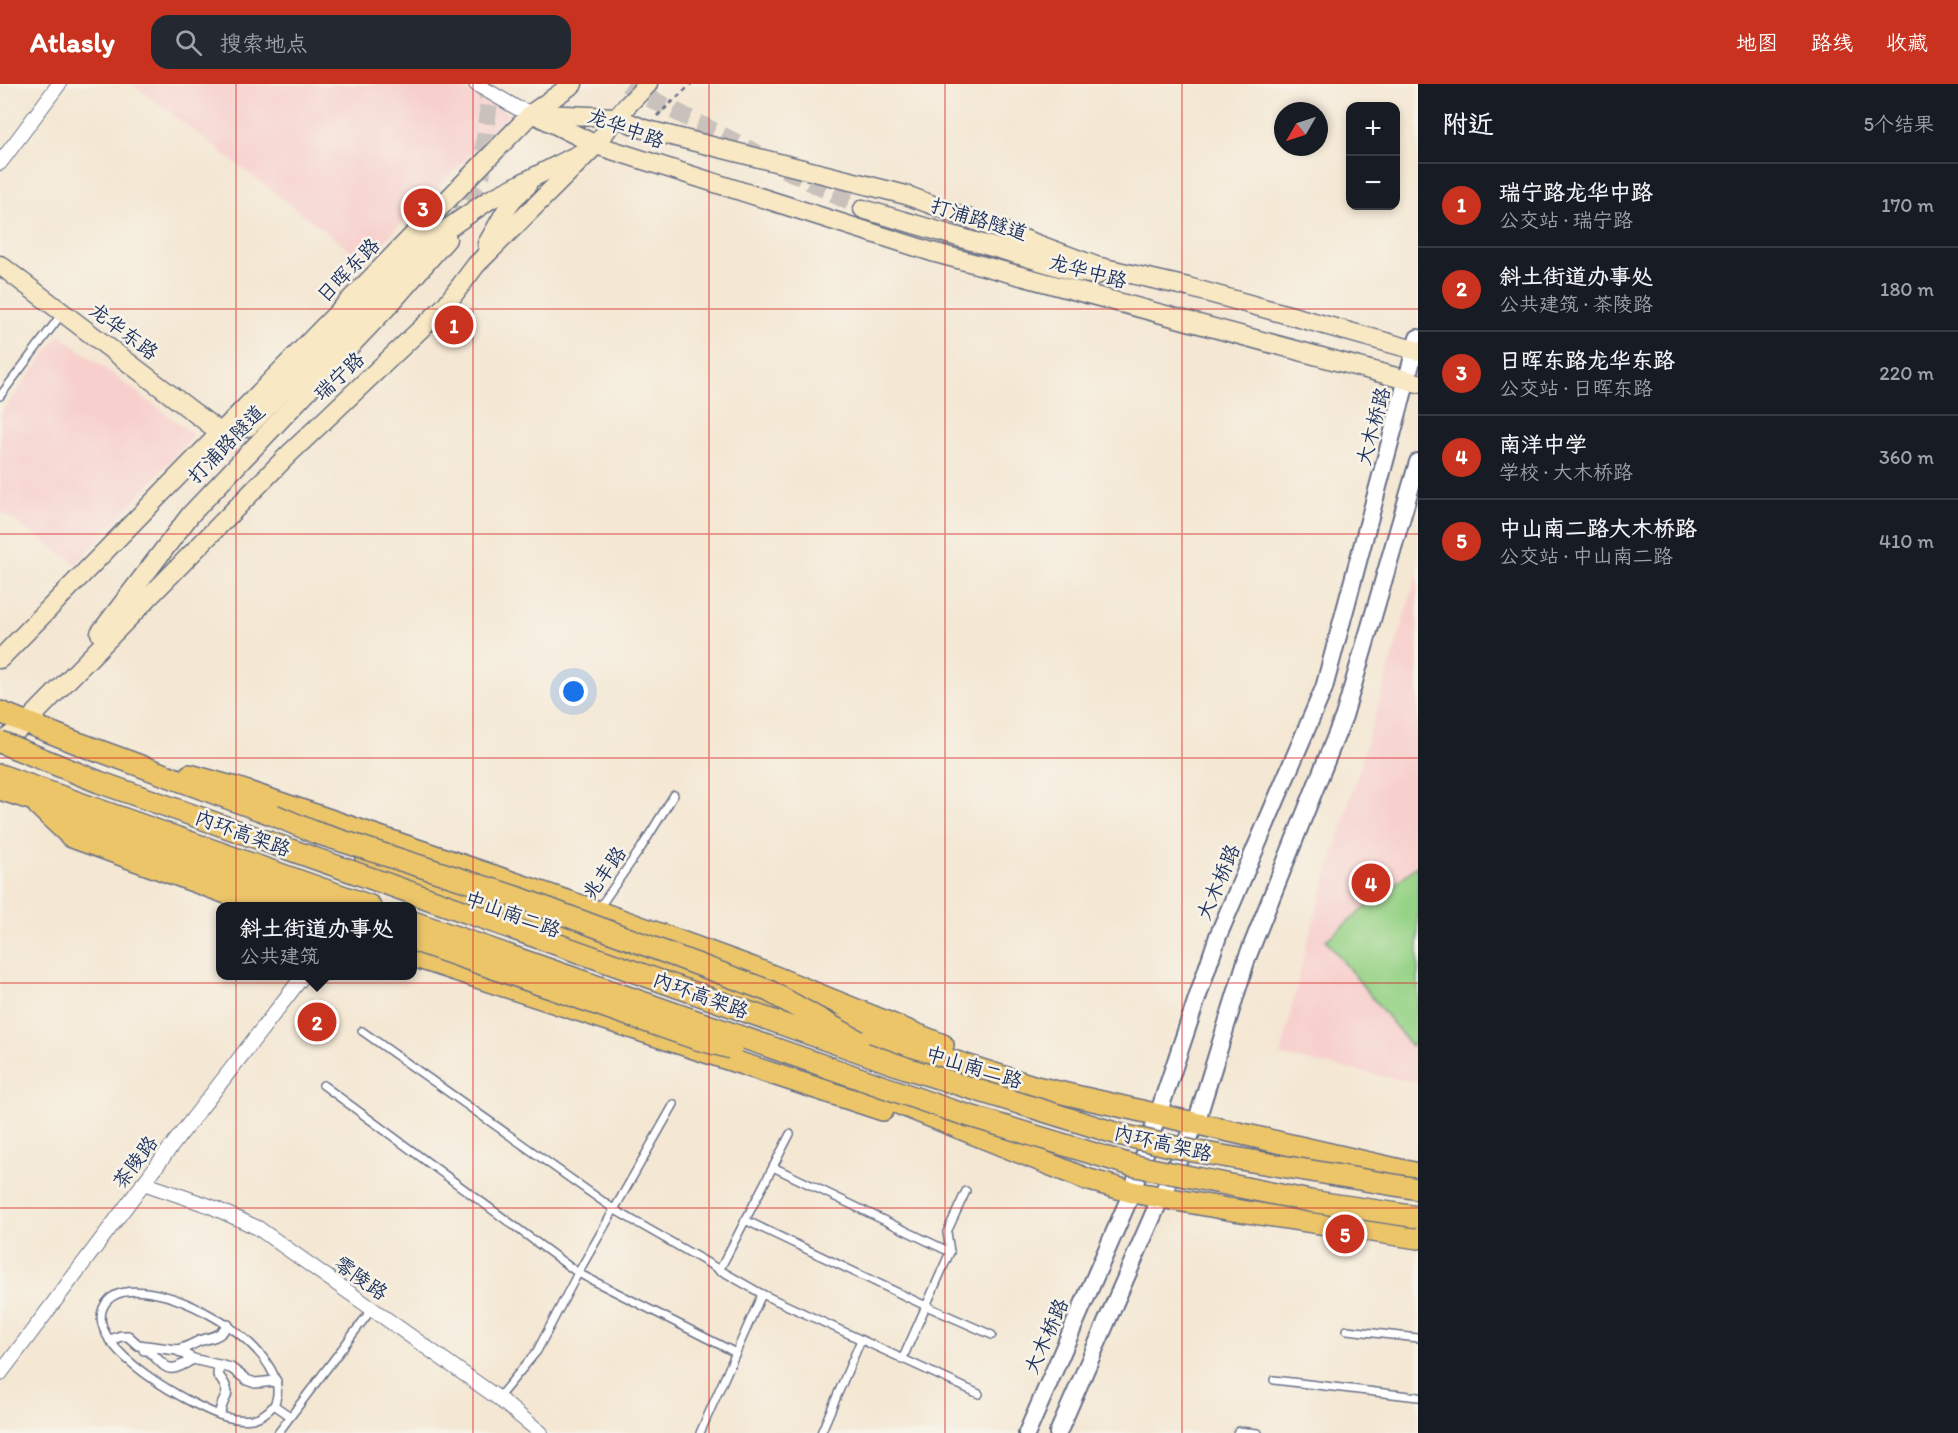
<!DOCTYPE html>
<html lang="zh">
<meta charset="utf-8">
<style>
:root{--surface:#171b24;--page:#242831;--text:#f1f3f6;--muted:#9ea1a6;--line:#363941;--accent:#c8321e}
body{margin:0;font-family:Itim,"LXGW WenKai TC",sans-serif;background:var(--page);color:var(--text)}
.controls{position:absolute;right:18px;top:18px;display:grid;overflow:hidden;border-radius:12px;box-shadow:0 3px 9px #0003}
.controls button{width:54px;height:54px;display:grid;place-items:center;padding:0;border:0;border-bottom:2px solid var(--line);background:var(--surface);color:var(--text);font:30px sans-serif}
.compass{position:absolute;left:1274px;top:18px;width:54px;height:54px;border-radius:50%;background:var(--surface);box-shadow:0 3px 9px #0003;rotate:231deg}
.you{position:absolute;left:574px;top:608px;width:21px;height:21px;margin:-15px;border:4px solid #fff;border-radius:50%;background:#1a73e8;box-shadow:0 0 0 9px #1a73e833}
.badge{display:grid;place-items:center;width:39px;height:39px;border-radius:50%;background:var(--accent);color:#fff;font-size:20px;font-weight:700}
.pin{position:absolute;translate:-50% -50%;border:3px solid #fff;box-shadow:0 2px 6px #0006}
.popup{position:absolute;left:216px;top:818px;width:201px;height:78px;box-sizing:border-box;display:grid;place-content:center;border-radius:12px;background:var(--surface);filter:drop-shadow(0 2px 4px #0005);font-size:20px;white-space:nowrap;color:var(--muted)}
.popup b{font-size:22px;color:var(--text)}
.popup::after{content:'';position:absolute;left:50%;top:100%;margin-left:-12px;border:12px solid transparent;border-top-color:var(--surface)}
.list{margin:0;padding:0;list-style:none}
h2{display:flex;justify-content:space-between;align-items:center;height:78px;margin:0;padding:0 24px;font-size:26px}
h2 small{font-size:20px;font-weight:400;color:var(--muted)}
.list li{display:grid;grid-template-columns:39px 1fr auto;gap:18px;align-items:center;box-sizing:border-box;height:84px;padding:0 24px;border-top:2px solid var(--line)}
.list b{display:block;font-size:22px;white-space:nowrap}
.list p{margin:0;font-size:20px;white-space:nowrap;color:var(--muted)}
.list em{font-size:20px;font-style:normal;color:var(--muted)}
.icon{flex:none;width:33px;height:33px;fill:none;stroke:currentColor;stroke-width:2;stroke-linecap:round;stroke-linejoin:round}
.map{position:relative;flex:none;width:1418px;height:1349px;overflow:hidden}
header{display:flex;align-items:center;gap:36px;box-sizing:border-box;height:84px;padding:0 30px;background:var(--accent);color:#fff}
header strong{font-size:28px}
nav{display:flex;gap:33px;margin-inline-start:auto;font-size:21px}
.search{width:420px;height:54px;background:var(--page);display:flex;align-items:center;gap:15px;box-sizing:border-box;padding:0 21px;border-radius:18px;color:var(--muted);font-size:22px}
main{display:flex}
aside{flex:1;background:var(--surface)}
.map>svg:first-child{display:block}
.built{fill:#f7d0ce}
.green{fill:#97d387;stroke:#598172;stroke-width:1.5}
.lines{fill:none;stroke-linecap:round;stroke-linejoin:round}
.secondary-tunnel{stroke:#c9c2bc;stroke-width:18;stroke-dasharray:18 9;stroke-linecap:butt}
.service-casing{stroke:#676f87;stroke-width:10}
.pedestrian-casing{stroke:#676f87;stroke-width:12}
.minor-casing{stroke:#676f87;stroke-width:16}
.tertiary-casing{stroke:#676f87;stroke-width:20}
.secondary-casing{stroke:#676f87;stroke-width:21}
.primary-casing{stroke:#676f87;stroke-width:24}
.trunk-casing{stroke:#676f87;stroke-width:24}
.path{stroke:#676f87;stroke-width:3;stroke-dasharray:4.5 4.5;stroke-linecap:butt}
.service{stroke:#fff;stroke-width:7}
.pedestrian{stroke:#fff;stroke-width:9}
.minor{stroke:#fff;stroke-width:14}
.tertiary{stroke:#fff;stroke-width:16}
.secondary{stroke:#f8e8c3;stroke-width:18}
.primary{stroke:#edc569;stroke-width:21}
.trunk{stroke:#edc569;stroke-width:21}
.trunk-bridge-casing{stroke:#676f87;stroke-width:24;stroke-linecap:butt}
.trunk-bridge{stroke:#edc569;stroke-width:21}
.grid{fill:none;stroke:#d62828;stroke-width:1.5;stroke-opacity:0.55}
.labels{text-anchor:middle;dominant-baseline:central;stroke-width:5;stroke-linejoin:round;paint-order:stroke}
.street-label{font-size:20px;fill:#1b2f5e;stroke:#f7f3e8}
</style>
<header>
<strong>Atlasly</strong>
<div class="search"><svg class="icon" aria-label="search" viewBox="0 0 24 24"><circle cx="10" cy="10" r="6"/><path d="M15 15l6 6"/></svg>搜索地点</div>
<nav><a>地图</a><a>路线</a><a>收藏</a></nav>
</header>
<main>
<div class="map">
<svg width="1418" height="1349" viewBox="0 0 1418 1349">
<rect width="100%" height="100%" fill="#f7f3e8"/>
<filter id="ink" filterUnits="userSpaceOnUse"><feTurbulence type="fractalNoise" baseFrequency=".0167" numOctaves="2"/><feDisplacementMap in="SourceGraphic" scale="12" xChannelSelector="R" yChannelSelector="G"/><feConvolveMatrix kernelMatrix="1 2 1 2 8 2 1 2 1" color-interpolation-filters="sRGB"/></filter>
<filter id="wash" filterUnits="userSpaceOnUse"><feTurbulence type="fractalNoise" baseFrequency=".008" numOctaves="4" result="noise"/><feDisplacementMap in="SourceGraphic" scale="24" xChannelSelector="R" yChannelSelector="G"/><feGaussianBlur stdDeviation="1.35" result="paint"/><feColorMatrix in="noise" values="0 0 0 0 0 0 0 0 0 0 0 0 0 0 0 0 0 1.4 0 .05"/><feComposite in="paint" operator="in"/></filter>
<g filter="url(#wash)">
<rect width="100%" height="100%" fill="#f4e7d3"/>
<!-- built -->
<g class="built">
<polygon points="132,0 455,0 510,31 364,177"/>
<polygon points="60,251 194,351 76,480 0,427 0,330"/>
<polygon points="1418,487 1418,999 1281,972 1305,866"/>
</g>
<!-- green -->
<polygon class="green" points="1418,781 1418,956 1411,962 1326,856"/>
</g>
<g filter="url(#ink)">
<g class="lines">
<!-- secondary-tunnel -->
<g class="secondary-tunnel">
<polyline points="627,0 634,6 758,70"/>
<polyline points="785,85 863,125"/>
<polyline points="456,141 481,95 489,16 484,0"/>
</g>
<defs>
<g id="service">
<polyline points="0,312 61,231"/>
<polyline points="599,824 641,764 674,711"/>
<polyline points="362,947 615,1126 762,1210 979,1310"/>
<polyline points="323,1001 578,1189 736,1269"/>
<polyline points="773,1083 950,1168"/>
<polyline points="745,1136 926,1222 992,1251"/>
<polyline points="719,1187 790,1050"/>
<polyline points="1347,1246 1418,1254"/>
<polyline points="902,1276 950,1168 947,1148 966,1107"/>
<polyline points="1274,1296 1418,1313"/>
<polyline points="498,1314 537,1267 578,1189 674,1020"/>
<path d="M 274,1321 C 303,1262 126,1169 103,1224 C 86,1265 193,1323 225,1333 C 232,1335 244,1336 252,1335 C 262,1333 268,1328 274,1321 L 290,1332"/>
<polyline points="278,1349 372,1225"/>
<polyline points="700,1349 762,1210"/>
<polyline points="821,1349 861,1256"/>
<polyline points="1237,1349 1238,1347 1258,1349"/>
</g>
<g id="pedestrian">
<polyline points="110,1256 121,1252 128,1252 138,1261 177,1266 193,1275 231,1284 247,1296 255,1299 276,1297"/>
<path d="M 144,1266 L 148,1266 C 168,1284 166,1292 193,1275"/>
<path d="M 177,1266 C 186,1264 191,1261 199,1257 C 214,1252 217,1255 228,1241"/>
<path d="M 219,1281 L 218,1291 C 236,1314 221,1311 220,1330"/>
</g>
<g id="minor">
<polyline points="476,0 517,24 532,29"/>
<polyline points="0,79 59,0"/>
<polyline points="143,1099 210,1122 258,1144 498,1314 541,1349"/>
<polyline points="0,1290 164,1072 303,892"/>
</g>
<g id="tertiary">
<polyline points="1027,1349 1132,1108 1218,852 1324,604 1418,254"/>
<polyline points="1058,1349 1161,1113 1196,1039 1247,874 1344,632 1418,378"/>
</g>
<g id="secondary">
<polyline points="532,29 596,61 932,168 1418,299"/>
<polyline points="540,30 616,33 644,45 906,111 1096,182 1188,203 1418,267"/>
<polyline points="863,125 1077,188 1097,191"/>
<polyline points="487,160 512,116 527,102"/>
<polyline points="0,181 221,349"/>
<polyline points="221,349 248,343 434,154 489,116 581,69"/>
<polyline points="100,549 191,430 391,219 447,155"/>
<polyline points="0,575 532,29 573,0"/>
<polyline points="0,660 27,638 288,371 445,222 476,181 596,61 616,33 648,0"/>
</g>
<g id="primary">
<polyline points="0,628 97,667"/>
<polyline points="190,691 236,704 596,827 753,884 943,961"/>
<polyline points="0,705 156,756"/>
<polyline points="38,721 72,753 262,822"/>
<polyline points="366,774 459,811 748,913 799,929"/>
<polyline points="413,872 883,1026"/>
<polyline points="838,941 1036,1003 1418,1090"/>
<polyline points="868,1007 1086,1095 1132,1108 1227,1125 1418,1154"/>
</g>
<g id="trunk">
<polyline points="81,660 274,731"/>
<polyline points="0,691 370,822"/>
<polyline points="48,721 92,747 317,822"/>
</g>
</defs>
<!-- service casing -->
<use href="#service" class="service-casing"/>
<!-- pedestrian casing -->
<use href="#pedestrian" class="pedestrian-casing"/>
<!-- minor casing -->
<use href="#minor" class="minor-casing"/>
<!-- tertiary casing -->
<use href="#tertiary" class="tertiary-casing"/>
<!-- secondary casing -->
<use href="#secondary" class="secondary-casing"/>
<!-- primary casing -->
<use href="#primary" class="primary-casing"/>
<!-- trunk casing -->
<use href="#trunk" class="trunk-casing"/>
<!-- path -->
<polyline class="path" points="657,32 691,0"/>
<!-- service -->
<use href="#service" class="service"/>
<!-- pedestrian -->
<use href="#pedestrian" class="pedestrian"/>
<!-- minor -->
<use href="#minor" class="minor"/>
<!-- tertiary -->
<use href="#tertiary" class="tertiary"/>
<!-- secondary -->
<use href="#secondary" class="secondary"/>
<!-- primary -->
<use href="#primary" class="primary"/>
<!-- trunk -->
<use href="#trunk" class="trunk"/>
<defs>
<g id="trunk-bridge">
<polyline points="0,658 99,698 906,984 1118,1050 1193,1067 1418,1105"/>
<polyline points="274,731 314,748 522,815 769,907 858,957"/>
<polyline points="413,838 950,1026 1131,1081 1310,1117 1418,1133"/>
<polyline points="413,856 697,955 731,964"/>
</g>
</defs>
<!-- trunk-bridge casing -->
<use href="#trunk-bridge" class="trunk-bridge-casing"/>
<!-- trunk-bridge -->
<use href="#trunk-bridge" class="trunk-bridge"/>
</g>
</g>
<!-- grid -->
<path class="grid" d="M 236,0 L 236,1349M 473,0 L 473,1349M 709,0 L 709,1349M 945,0 L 945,1349M 1182,0 L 1182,1349M 0,225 L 1418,225M 0,450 L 1418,450M 0,674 L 1418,674M 0,899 L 1418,899M 0,1124 L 1418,1124"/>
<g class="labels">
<!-- street labels -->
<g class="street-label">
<text transform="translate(626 44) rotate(20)">龙华中路</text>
<text transform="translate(979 135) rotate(17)">打浦路隧道</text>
<text transform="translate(348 186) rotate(-46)">日晖东路</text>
<text transform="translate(1088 187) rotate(15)">龙华中路</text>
<text transform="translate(124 247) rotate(37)">龙华东路</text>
<text transform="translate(339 292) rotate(-43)">瑞宁路</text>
<text transform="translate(1373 342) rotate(-75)">大木桥路</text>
<text transform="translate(226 360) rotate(-46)">打浦路隧道</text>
<text transform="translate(243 749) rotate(20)">内环高架路</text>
<text transform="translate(604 789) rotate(-55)">兆丰路</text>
<text transform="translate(1218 798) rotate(-67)">大木桥路</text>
<text transform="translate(513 830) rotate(20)">中山南二路</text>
<text transform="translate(701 911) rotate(20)">内环高架路</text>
<text transform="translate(974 983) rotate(17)">中山南二路</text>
<text transform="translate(1163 1059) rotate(13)">内环高架路</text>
<text transform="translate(135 1078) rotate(-53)">茶陵路</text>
<text transform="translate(361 1194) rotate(35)">零陵路</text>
<text transform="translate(1046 1252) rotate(-66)">大木桥路</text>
</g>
</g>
</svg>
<div class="controls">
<button>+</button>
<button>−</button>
</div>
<svg class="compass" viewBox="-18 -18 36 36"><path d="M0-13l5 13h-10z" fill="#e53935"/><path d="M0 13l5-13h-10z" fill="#9ea1a6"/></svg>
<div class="you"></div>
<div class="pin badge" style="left:454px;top:241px">1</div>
<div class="pin badge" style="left:317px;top:938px">2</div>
<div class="popup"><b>斜土街道办事处</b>公共建筑</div>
<div class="pin badge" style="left:423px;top:124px">3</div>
<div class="pin badge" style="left:1371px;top:799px">4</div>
<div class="pin badge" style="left:1345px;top:1150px">5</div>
</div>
<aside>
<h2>附近<small>5个结果</small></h2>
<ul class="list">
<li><span class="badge">1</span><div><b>瑞宁路龙华中路</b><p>公交站 · 瑞宁路</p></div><em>170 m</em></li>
<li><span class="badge">2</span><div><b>斜土街道办事处</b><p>公共建筑 · 茶陵路</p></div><em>180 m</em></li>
<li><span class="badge">3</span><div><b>日晖东路龙华东路</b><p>公交站 · 日晖东路</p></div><em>220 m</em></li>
<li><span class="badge">4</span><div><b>南洋中学</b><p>学校 · 大木桥路</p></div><em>360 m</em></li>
<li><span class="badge">5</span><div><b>中山南二路大木桥路</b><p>公交站 · 中山南二路</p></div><em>410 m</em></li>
</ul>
</aside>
</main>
